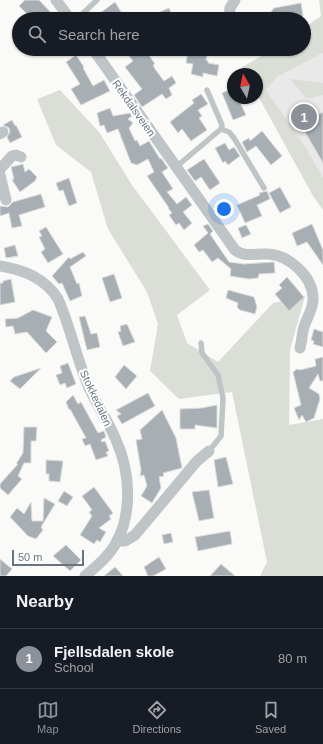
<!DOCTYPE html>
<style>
:root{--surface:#171b24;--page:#242831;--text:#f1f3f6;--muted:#9ea1a6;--line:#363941;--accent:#8c9099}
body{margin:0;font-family:Arial,sans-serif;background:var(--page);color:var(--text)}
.compass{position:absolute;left:227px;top:68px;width:36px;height:36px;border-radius:50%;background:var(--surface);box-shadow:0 1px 3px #0004;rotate:351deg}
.scale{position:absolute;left:12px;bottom:10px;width:72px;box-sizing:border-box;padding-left:4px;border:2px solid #67757f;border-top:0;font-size:11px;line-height:14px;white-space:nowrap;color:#67757f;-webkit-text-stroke:3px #fff;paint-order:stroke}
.you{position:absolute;left:224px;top:209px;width:14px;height:14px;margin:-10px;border:3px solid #fff;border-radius:50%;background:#1a73e8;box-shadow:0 0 0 6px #1a73e833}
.badge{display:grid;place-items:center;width:26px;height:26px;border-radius:50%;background:var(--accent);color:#fff;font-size:13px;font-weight:700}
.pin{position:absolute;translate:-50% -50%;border:2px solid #fff;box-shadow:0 1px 4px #0006}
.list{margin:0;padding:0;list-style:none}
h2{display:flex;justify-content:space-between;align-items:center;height:52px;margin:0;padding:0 16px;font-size:17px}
h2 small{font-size:13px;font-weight:400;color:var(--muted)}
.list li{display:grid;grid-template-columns:26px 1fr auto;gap:12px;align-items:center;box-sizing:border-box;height:60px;padding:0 16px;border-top:1px solid var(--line)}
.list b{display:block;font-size:15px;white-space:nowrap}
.list p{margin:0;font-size:13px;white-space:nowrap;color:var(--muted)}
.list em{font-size:13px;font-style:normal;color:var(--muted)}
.icon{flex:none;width:22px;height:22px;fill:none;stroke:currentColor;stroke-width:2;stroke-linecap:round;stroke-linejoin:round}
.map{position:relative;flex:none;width:323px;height:576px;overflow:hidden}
.search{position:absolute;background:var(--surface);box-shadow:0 1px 3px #0004;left:12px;right:12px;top:12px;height:44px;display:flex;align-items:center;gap:10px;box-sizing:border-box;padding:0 14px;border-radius:22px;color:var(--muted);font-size:15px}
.sheet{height:112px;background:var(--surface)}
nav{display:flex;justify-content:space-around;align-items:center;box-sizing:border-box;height:56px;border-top:1px solid var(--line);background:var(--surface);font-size:11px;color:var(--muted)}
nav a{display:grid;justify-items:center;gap:2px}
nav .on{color:var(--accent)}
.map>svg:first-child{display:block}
.built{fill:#e8e9e8}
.green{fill:#daded7}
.building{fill:#a7afb4;stroke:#dcdcda}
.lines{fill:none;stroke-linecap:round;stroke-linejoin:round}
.lane{stroke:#bfc4c7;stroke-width:5.5}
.street{stroke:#bfc4c7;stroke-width:11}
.labels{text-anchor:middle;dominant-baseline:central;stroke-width:4;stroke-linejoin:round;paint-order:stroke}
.street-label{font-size:11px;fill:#67757f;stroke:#fff}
</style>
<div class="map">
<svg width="323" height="576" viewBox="0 0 323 576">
<rect width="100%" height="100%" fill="#fafaf8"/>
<!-- built -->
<polygon class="built" points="323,53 323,177 303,143 266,90 277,77"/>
<!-- green -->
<g class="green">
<polygon points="319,0 323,0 323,53 277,77 266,90 303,143 323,177 323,210 313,196 257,94 257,74 246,74 242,67 274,49 304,49 304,28 321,16"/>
<polygon points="290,79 323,83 323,95 310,98 306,98"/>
<polygon points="60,90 99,132 132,185 210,290 177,315 187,343 218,362 273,303 305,296 290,350 289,425 323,419 323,576 260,576 267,562 232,392 179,399 150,371 158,324 147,292 108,229 91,172 56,145 37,99"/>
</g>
<!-- building -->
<g class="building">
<polygon points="25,0 39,0 57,19 38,19 32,13 29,16 19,6"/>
<polygon points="115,2 123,15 117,19 92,19"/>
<polygon points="301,3 303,16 285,19 265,19 274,8"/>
<polygon points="169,8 174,19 162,19 160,12"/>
<polygon points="138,49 146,51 155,64 153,65 155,69 164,81 172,76 176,83 169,88 172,95 166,99 162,94 142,107 134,95 142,89 125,67 133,61 129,56"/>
<polygon points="188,51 207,54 206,60 208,61 208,63 219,65 217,76 203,73 203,77 191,74 193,64 186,63"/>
<polygon points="76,55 84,67 83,68 93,86 104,80 110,91 81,105 71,89 80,84 66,62"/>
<polygon points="233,88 233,98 238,98 246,115 233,120 222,93"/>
<polygon points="201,94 208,104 198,110 202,116 199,118 207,130 191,141 182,129 178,133 170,122 194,103 192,100"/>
<polygon points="110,108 113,116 130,113 132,116 128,119 133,123 129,128 135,141 137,140 140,146 149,141 160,159 161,158 168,168 162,172 173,189 167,192 177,204 186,197 192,205 183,212 192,223 184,230 179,223 176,225 169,215 172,213 168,208 169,208 147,176 154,172 148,159 137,165 131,163 118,129 107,133 104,125 100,126 97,113"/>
<polygon points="323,112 323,163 305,132 312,127 308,120"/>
<polygon points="12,120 15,126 16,125 22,137 10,143 7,137 10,132 9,128 3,125"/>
<polygon points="262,131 282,156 271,165 256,146 247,152 242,142 249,138 250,141"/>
<polygon points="225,143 229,150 234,147 240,156 228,165 225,161 223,163 215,148"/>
<polygon points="204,159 220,183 210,190 201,177 195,181 187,170"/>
<polygon points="23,164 25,172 29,169 37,177 35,181 20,192 12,180 14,179 11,167"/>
<polygon points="69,178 77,203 69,206 63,190 59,191 56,183"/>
<polygon points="280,187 291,207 280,213 269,193"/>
<polygon points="267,191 270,199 257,205 262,216 245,223 237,205 260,195 259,193"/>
<polygon points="41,194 45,207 19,215 22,226 12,228 9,213 0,216 0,206 8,207 13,202"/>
<polygon points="208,224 213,231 210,234 229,262 244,264 274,262 275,273 259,274 258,278 249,279 230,276 231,269 218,258 212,262 203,250 199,252 194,245 208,233 203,226"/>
<polygon points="312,224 323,250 323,265 307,242 297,246 292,233"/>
<polygon points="246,225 251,234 242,238 238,228"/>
<polygon points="46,227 63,254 48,263 41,252 45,249 39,237 42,236 39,231"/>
<polygon points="15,245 18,256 6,258 4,248"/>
<polygon points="83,252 86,256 70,267 77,284 79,283 82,296 70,301 62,283 59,284 52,276 69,257 70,259"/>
<polygon points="114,274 122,298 110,302 102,278"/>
<polygon points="287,277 304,297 289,311 275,294 282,288 279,285"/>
<polygon points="11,279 15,302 0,305 0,283 3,283 3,281"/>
<polygon points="228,290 254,297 257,307 255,314 240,310 237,307 238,303 226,298"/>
<polygon points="33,310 52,317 46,331 57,342 46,353 27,332 15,334 13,326 6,327 5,319 18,318"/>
<polygon points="85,316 91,334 97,333 100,347 87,350 79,317"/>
<polygon points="127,324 135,342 123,346 118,332 121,331 120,326"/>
<polygon points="314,329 323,332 323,347 313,344 314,341 311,340"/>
<polygon points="323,357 323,381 320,381 318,374 309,388 319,394 320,399 314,418 306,422 302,415 299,420 294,408 301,405 293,372 297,369 300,370 316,366 315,359"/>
<polygon points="68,363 76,384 67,388 65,383 60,385 56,375 62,373 60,366"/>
<polygon points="124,365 137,376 126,389 115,377"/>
<polygon points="41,368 20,389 10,381 14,377"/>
<polygon points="148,393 155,406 122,424 117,416 121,414 116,410"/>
<polygon points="73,395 78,404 81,402 98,433 104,431 106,437 101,440 102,442 105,441 109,451 106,452 108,456 96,460 90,444 85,446 82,439 86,438 70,409 69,410 66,402"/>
<polygon points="217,405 217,428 195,425 195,429 180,429 180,409 202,408"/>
<polygon points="162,410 176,438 182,468 163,473 164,476 159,477 161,488 152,503 141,496 147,486 144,475 140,476 141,470 136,440 142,439 140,430"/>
<polygon points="24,427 37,427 36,441 31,441 31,463 24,463 18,476 22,479 8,495 0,488 0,484 18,464 16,464 23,453"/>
<polygon points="226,457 233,484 218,487 214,460"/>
<polygon points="46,460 63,461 60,482 49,481 49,474 46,474"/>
<polygon points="94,487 113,513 109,516 111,519 99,528 106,532 100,542 97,540 94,544 80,535 92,516 89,512 92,510 82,496"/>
<polygon points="209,490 214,518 199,521 192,492"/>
<polygon points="64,491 73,497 67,506 58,501"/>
<polygon points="44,498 55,504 41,527 43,530 36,539 28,536 10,517 17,508 24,514 31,502 32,521 43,521"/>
<polygon points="230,531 232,544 198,551 195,537"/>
<polygon points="171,533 173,542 164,544 162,535"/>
<polygon points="66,545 81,560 70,571 53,556"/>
<polygon points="159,557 166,569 153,576 148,576 144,567"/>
<polygon points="0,559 12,569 6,576 0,576"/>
<polygon points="221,564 235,576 210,576"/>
<polygon points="115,567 123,576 104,576"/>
</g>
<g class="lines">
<!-- lane -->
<g class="lane">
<polyline points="77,19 97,0"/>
<polyline points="221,129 229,132 234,138 264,188"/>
<polyline points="176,167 221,129 222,125 207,90"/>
<polyline points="201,343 202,353 218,375 223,398 221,436 209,451"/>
</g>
<!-- street -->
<g class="street">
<polyline points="56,0 70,19"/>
<polyline points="229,19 230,8 235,0"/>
<path d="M 93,49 L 235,250 C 246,258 256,253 268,254 C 289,255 312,276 313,297 C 314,308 307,317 304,327 C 302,333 302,341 300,348"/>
<polyline points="0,134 3,132"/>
<polyline points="0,169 12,156 16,155 21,157"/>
<polyline points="0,175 6,200"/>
<path d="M 0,266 C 24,270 45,278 58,299 C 70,326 76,356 87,383 C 95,403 108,420 116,440 C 130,471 133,512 116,543 C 109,556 97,566 85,576"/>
<polyline points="117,541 125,541 135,535 197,461 209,451"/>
</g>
</g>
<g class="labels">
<!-- street labels -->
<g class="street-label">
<text transform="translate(134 108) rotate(55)">Rekdalsveien</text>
<text transform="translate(96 398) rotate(65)">Stokkedalen</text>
</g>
</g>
</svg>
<svg class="compass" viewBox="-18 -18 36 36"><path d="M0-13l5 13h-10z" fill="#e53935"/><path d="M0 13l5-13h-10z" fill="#9ea1a6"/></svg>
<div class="scale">50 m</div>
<div class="you"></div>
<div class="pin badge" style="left:304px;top:117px">1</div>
<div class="search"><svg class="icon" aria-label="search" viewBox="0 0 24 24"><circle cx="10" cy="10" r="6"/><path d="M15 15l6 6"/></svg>Search here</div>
</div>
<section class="sheet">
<h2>Nearby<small></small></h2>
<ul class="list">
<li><span class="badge">1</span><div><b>Fjellsdalen skole</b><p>School</p></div><em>80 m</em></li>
</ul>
</section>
<nav>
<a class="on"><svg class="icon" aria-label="map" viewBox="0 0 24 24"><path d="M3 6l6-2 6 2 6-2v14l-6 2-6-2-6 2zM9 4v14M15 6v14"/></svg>Map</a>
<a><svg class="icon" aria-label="directions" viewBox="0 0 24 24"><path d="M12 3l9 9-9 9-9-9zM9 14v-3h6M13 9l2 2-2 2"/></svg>Directions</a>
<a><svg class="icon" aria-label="saved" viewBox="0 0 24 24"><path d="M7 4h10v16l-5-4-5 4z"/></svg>Saved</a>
</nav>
